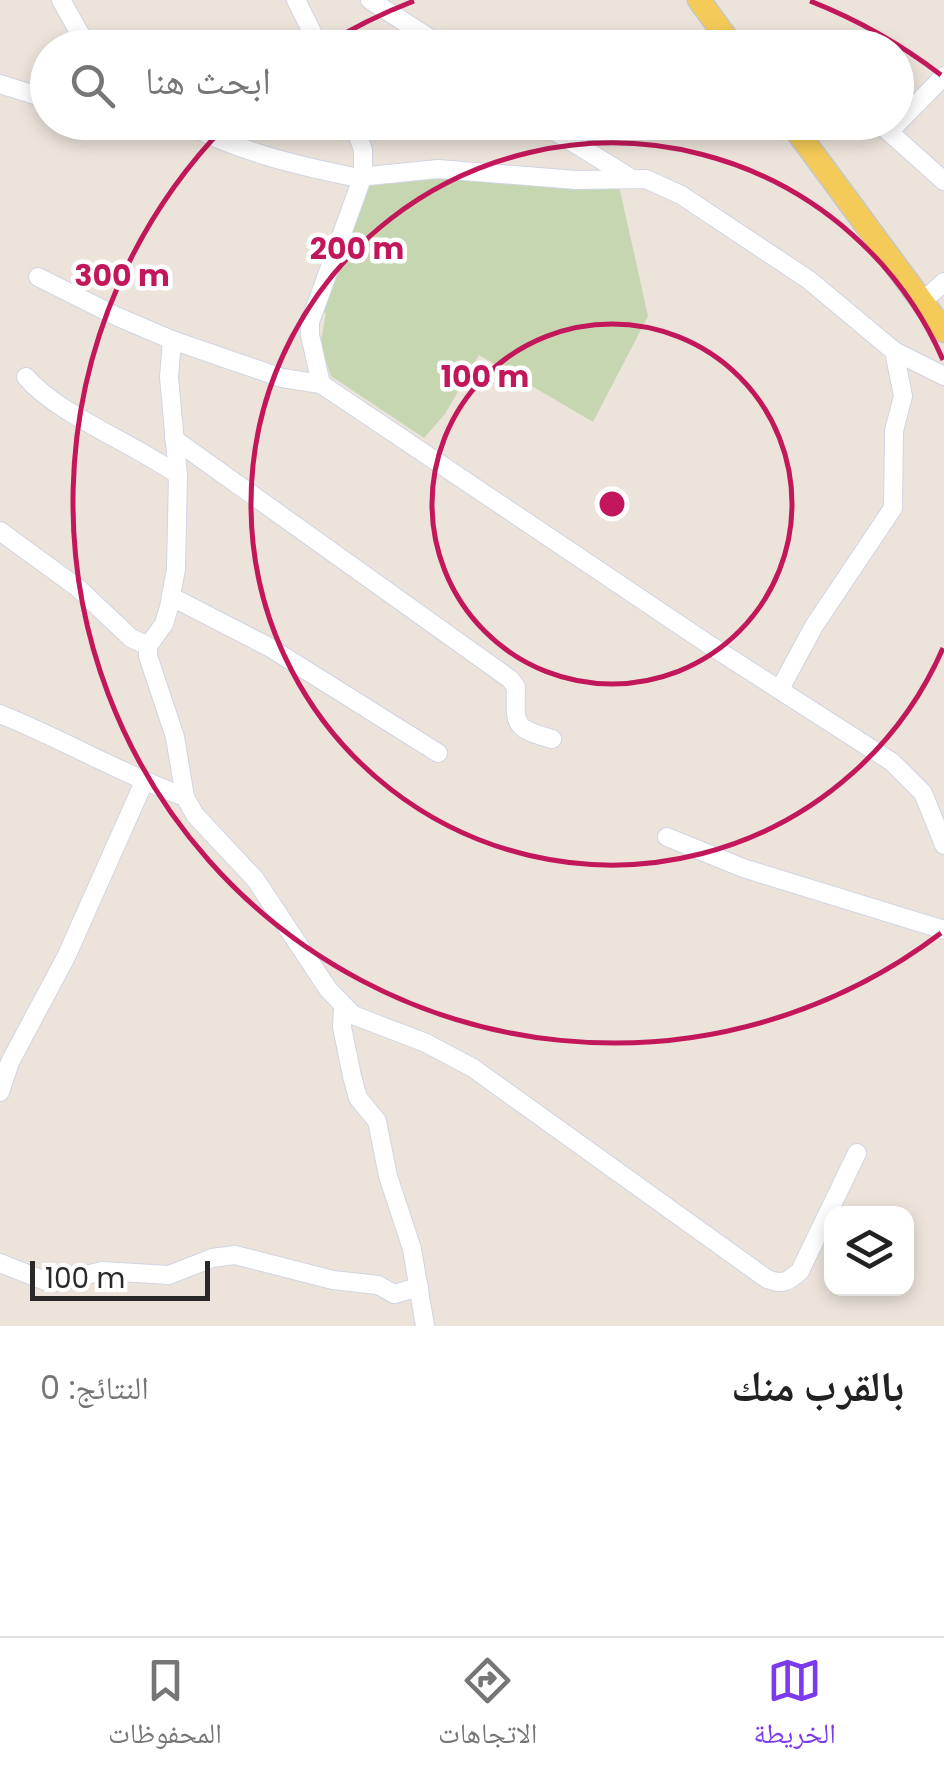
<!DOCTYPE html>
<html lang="ar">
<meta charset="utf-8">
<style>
:root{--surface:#fff;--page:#f6f6f6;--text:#222;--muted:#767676;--line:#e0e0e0;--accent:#7c3aed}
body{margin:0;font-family:Poppins,"Noto Naskh Arabic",sans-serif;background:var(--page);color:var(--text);direction:rtl}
.controls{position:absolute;right:30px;bottom:30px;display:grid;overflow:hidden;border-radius:20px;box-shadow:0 5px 15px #0003}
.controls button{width:90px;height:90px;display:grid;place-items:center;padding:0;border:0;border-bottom:2px solid var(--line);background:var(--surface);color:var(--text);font:50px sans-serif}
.scale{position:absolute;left:30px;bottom:25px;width:180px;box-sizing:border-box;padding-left:10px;border:5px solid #292929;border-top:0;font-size:28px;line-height:35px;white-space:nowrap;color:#292929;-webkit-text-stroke:8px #fff;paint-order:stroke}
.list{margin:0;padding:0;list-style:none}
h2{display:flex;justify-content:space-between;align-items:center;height:130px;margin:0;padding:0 40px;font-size:42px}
h2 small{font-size:32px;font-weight:400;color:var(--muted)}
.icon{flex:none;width:55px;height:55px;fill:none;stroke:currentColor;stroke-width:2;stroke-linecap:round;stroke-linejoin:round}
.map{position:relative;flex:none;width:944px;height:1326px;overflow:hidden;direction:ltr}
.search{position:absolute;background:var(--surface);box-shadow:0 5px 15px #0003;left:30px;right:30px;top:30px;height:110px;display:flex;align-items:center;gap:25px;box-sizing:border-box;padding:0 35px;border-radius:55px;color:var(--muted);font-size:38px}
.sheet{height:310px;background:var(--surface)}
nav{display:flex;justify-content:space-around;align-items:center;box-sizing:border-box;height:140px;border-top:2px solid var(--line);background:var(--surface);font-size:28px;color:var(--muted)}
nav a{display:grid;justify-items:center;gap:5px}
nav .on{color:var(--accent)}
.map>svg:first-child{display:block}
.cemetery{fill:#c5d6b1}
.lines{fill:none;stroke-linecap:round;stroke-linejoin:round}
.minor-casing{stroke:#d0d4e3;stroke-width:20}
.major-casing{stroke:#c7c7c7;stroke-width:25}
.minor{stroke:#fff;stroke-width:18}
.major{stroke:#f4cb58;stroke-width:22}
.ring{fill:none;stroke:#c2185b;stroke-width:5}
.centre{fill:#c2185b;stroke:#fff;stroke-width:5}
.ring-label{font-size:30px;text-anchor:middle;font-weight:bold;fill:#c2185b;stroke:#fff;stroke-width:9;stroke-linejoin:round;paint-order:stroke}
</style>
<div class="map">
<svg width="944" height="1326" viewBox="0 0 944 1326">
<rect width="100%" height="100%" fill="#ece4db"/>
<!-- cemetery -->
<polygon class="cemetery" points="410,171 619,186 648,316 593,422 479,355 445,414 424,438 331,376 320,346 326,313 316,311 366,184"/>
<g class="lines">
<defs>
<g id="minor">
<polyline points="61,0 88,48"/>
<polyline points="296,0 320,48"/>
<polyline points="370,0 445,48"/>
<polyline points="0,84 38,96 48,96"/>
<path d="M 183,122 C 237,151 294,165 354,177"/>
<polyline points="353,122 363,150 363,169"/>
<polyline points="540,122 629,177"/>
<polyline points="878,122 944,181"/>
<polyline points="889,132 944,76"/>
<polyline points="369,176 438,169 576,180 646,179 681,195 809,280 894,351 944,376"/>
<polyline points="360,184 310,322 310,335 321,384 708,644 892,762 923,793 944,845"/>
<polyline points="38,277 118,317 172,340"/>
<polyline points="923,301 944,282"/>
<path d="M 26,377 C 57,414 135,444 178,475"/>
<path d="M 321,384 L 282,378 L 172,340 L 169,377 L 178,475 L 176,569 L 169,607 L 164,624 L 148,646 L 148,656 L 175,737 L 185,797 L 195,815 L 255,879 L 328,989 L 353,1015 L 426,1043 L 473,1068 L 767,1279 C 782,1285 788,1282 800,1271 L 857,1153"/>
<path d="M 174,439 L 510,679 L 516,687 C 515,726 513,728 552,739"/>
<polyline points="0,531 78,588 131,638 148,646"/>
<polyline points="172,597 269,647 438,753"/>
<polyline points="780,689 814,626 893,508 894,431 903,396 894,351"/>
<path d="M 0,714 C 63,739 121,774 185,797"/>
<polyline points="667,837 743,868 944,930"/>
<polyline points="343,1007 342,1027 352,1076 358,1098 377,1121 388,1176 412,1249 425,1326"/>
<polyline points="0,1092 10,1062 66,957 144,782"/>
<polyline points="0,1263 48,1282 58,1282 102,1271 169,1275 212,1258 235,1255 333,1280 378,1285 394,1294 419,1287"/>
</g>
<g id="major">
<polyline points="699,0 734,48"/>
<polyline points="790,122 944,331"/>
</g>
</defs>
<!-- minor casing -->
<use href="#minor" class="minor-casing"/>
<!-- major casing -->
<use href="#major" class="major-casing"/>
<!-- minor -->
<use href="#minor" class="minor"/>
<!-- major -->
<use href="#major" class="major"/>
</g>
<!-- distance rings -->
<g class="ring">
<circle cx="612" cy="504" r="180"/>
<path d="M943 648A361 361 0 1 1 943 360"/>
<path d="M941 933A541 541 0 0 1 226 125M325 45A541 541 0 0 1 414 1M810 1A541 541 0 0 1 941 75"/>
</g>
<circle cx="612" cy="504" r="15" class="centre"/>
<g class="ring-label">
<text x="357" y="259">200 m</text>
<text x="122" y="286">300 m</text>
<text x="485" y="387">100 m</text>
</g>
</svg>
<div class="controls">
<button><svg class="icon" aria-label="layers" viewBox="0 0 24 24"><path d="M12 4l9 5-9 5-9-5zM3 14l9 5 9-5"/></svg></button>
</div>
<div class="scale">100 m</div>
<div class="search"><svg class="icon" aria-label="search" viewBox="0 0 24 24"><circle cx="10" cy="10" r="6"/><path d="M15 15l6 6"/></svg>ابحث هنا</div>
</div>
<section class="sheet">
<h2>بالقرب منك<small>النتائج: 0</small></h2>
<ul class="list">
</ul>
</section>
<nav>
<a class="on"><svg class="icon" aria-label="map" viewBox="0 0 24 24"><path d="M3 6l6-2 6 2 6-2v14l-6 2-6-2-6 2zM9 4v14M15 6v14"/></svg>الخريطة</a>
<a><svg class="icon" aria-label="directions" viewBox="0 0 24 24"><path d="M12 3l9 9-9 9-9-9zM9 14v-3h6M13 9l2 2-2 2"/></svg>الاتجاهات</a>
<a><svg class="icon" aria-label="saved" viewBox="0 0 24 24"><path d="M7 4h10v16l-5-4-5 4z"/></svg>المحفوظات</a>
</nav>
